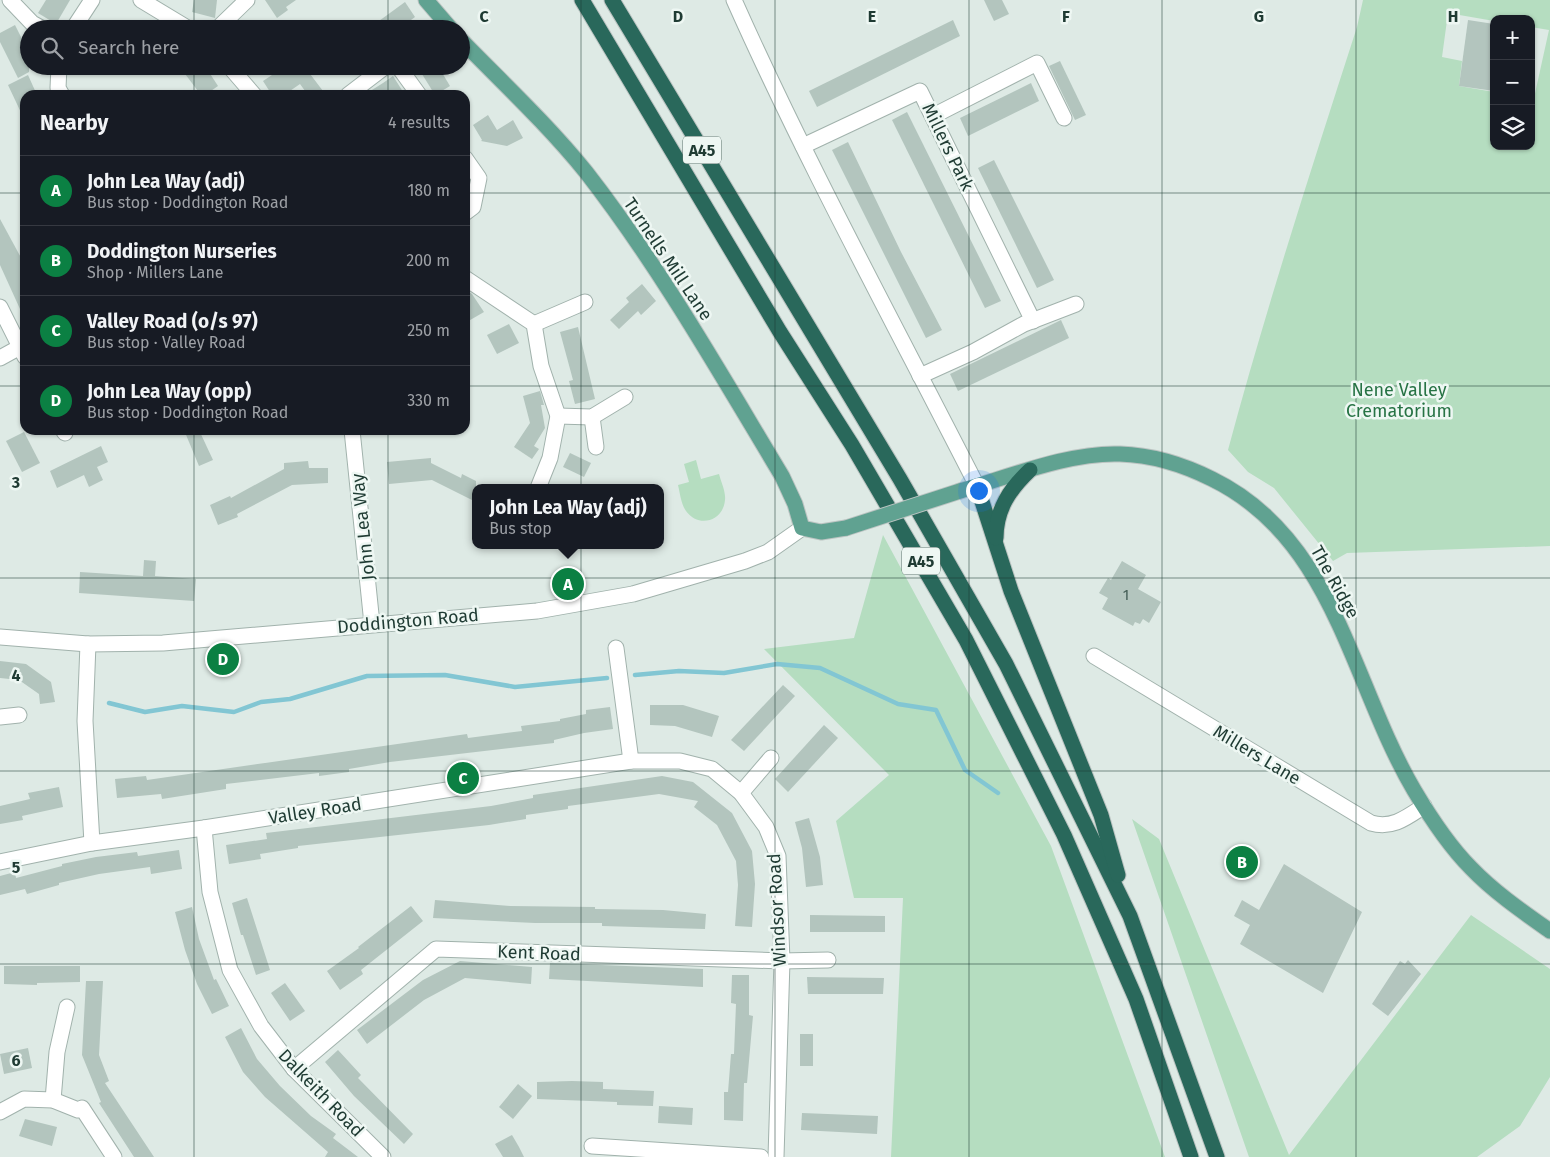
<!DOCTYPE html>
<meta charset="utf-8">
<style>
:root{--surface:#171b24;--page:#242831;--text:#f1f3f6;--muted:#9ea1a6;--line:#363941;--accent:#0b8043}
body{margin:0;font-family:"Fira Sans",sans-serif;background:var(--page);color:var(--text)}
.controls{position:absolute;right:15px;top:15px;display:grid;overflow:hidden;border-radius:10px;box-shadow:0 1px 4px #0004}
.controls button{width:45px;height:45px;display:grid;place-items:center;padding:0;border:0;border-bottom:1px solid var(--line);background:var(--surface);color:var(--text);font:25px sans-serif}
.you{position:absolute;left:978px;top:490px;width:18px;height:18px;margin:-12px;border:4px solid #fff;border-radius:50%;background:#1a73e8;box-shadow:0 0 0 8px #1a73e833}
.badge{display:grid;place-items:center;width:32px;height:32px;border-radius:50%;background:var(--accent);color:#fff;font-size:16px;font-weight:700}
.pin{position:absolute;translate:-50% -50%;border:2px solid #fff;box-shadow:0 1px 5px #0006}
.popup{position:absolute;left:472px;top:484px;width:192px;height:65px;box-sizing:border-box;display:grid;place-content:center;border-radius:10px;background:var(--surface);filter:drop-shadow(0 1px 4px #0005);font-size:16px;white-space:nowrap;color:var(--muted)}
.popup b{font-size:19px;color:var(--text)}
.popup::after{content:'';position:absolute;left:50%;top:100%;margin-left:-10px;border:10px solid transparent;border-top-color:var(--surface)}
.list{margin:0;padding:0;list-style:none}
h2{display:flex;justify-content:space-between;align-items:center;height:65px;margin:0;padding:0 20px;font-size:21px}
h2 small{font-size:16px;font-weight:400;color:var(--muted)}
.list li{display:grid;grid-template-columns:32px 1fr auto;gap:15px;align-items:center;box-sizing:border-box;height:70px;padding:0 20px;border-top:1px solid var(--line)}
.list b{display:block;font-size:19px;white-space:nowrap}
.list p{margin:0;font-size:16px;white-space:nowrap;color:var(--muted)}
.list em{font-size:16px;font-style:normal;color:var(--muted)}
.icon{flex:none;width:28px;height:28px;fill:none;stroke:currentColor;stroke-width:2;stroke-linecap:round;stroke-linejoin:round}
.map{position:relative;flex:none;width:1550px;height:1157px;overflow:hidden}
.search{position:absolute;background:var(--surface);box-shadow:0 1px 4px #0004;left:20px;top:20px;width:450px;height:55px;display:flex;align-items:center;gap:12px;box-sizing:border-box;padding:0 18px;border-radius:28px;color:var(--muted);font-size:19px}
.panel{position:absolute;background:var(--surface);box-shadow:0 1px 4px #0004;left:20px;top:90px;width:450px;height:345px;border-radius:15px}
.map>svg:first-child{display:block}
.green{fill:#b5ddc0;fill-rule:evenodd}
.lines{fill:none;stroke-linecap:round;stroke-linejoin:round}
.stream{stroke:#82c6d3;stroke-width:4.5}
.building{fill:#b3c5be}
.minor-casing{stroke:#a1b2ac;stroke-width:17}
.major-casing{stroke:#bcc4c2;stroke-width:17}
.highway-casing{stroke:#bcc4c2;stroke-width:17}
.minor{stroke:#fff;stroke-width:15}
.major{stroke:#60a291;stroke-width:15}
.highway{stroke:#29685b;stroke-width:15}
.major-bridge-casing{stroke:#bcc4c2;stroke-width:17;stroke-linecap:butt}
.major-bridge{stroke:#60a291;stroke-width:15}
.grid{fill:none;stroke:#1f3b33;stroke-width:1;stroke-opacity:0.55}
.labels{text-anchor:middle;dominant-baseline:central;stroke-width:5;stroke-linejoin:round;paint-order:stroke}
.number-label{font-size:15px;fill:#445e56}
.shield{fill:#eef7f3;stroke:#5d736d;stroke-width:1}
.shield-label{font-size:16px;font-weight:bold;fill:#1f3b33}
.street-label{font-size:18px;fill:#1f3b33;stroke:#eef7f3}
.park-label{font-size:18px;fill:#277345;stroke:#eef7f3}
.grid-label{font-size:16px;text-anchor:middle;font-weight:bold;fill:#1f3b33;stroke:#eef7f3;stroke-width:5;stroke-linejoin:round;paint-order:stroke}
</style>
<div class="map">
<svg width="1550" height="1157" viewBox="0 0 1550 1157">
<rect width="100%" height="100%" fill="#deeae5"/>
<!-- green -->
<g class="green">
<path d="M 1363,0 L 1550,0 L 1550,546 L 1347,553 L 1333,561 L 1274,488 L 1248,472 L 1228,450 C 1266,308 1312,167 1357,27 ZM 1448,13 L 1494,21 L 1494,19 L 1531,19 L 1531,27 L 1549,30 L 1534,98 L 1531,98 L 1531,146 L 1494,146 L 1494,92 L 1459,86 L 1462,61 L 1442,57 Z"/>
<path d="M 696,460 L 701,479 L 719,474 C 721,482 726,492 725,500 C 723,522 698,528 686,511 C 681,504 680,493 678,485 L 689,482 L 684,464 Z"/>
<polygon points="883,535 1051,846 1165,1157 891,1157 903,898 854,898 836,821 889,775 764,649 854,638"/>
<polygon points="1132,819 1159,839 1289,1155 1471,915 1550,969 1550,1077 1520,1126 1477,1157 1249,1157"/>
</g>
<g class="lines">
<!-- stream -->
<g class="stream">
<polyline points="635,675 679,671 724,673 777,664 820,668 898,704 936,710 965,770 998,793"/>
<polyline points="109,703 145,712 182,706 234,712 261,702 290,699 367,676 445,675 515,687 607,678"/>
</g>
</g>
<!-- building -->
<g class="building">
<polygon points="46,0 70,0 56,24 38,13"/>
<polygon points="194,0 217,0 215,18 192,12"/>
<polygon points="265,0 296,0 286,7 288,10 277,18"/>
<polygon points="984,0 1002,0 1009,14 994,21"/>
<polygon points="405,2 415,17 399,29 368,29"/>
<polygon points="953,20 960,36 817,107 809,91"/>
<polygon points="1468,20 1494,24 1494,91 1459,86"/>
<polygon points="15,25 29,53 29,72 18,78 0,42 0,33"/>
<polygon points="1060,61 1086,115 1075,120 1049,66"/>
<polygon points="179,66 205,66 218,86 205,95 201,95"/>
<polygon points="301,66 304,66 326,95 308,95 300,84 284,95 272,95 263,81 284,67 289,75"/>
<polygon points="417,66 438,66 450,86 435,95"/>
<polygon points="28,75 37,95 25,95 25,121 8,85"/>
<polygon points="393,76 405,95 364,95 383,83"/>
<polygon points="1031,83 1039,101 968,136 960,118"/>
<polygon points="907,112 1001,301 985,308 892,120"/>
<polygon points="488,115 497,130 513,120 523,138 507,146 481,141 482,140 473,125"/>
<polygon points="848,142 901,252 942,330 926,338 832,150"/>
<polygon points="994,160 1054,280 1037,288 978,168"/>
<polygon points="0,219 25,265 25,320 0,265"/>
<polygon points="642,284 656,301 641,315 638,311 619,329 610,320 629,302 626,298"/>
<polygon points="465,289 472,294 484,312 465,323"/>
<polygon points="1061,320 1069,338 958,391 950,374"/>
<polygon points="509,324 519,343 497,354 487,335"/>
<polygon points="578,327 595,399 575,404 569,381 573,380 560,332"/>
<polygon points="540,391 544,405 541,405 545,428 534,446 539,449 532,459 514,447 530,423 523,396"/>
<polygon points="184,430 199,430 213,460 199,466"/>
<polygon points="24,432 40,463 22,472 6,441"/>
<polygon points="101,446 108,462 97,467 103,480 89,487 84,475 57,488 50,471"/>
<polygon points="570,453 591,463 584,477 563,467"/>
<polygon points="431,458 431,463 461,478 462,474 476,481 476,502 432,480 389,484 387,462"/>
<polygon points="308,461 309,468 328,468 328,483 292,485 237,514 238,517 218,525 210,505 230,496 231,498 284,469 284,463"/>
<polygon points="144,560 156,561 155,576 196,579 194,601 79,593 80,572 143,576"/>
<polygon points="1122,561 1146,575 1138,589 1161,602 1149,623 1143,619 1140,624 1135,622 1133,626 1102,609 1108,598 1099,593 1108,578 1111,580"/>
<polygon points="0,661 26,664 51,682 55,702 40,704 39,694 19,680 0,678"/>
<polygon points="783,685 795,696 744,751 731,740"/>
<polygon points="650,705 683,705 719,716 712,737 675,726 650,725"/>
<polygon points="610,707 613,729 584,733 554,740 554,743 390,762 349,769 349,772 319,776 319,773 226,784 226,789 162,799 161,794 117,798 115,779 146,776 147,780 467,734 468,738 522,731 521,726 560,721 560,719 586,714 586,710"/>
<polygon points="824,725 838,738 788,792 775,779"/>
<polygon points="662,776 693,782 732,813 752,851 755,884 752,927 735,926 738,885 736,861 717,825 694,807 698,801 659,794 568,806 568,809 526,815 526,819 489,825 298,846 298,848 260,854 261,859 229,864 226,845 267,839 266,833 491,806 533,798 533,795"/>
<polygon points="59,787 63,807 22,816 23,820 0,824 0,806 30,799 28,793"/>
<polygon points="809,818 820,857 823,885 806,887 802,848 795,822"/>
<polygon points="179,850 182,869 151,874 150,867 99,874 59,883 59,885 27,894 25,889 0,895 0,876 15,872 16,878 62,866 62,864 96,857 137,852 138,856"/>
<polygon points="1284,864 1362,912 1323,993 1240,944 1250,925 1234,916 1242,900 1259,910"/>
<polygon points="247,898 270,970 256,975 243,935 241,935 232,903"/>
<polygon points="435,900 510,906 595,907 595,909 663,910 706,914 705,929 602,926 602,923 535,923 433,918"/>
<polygon points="411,906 423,921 361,970 363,974 340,990 327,971 359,948 358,947"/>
<polygon points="192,907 199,939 214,980 216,979 229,1006 212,1014 197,984 185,950 175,912"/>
<polygon points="810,915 885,916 885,932 810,932"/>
<polygon points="1408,960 1421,974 1388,1016 1372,1004 1400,961 1405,964"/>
<polygon points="460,961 532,967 531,984 465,978 424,1000 367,1044 357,1030 423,980"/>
<polygon points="550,963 703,969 703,987 549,979"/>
<polygon points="4,966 80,966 80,982 37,983 37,985 4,984"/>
<polygon points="732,975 749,975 749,1015 753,1016 747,1083 744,1083 743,1121 724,1120 724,1092 728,1092 731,1054 734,1054 736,1004 731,1003"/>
<polygon points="807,977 884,978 883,994 808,994"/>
<polygon points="86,981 103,981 99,1055 109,1081 105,1083 154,1157 134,1157 99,1103 101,1102 82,1055"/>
<polygon points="285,983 305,1011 290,1021 271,993"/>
<polygon points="241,1028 257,1059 280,1086 311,1116 336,1134 333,1138 358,1157 325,1157 328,1152 265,1097 243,1072 225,1037"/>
<rect x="800" y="1034" width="13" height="32"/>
<polygon points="28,1048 32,1068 4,1074 0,1054"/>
<polygon points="338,1050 361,1075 358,1078 413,1134 404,1144 354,1096 325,1062"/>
<polygon points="572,1081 603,1082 603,1089 654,1091 653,1106 617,1105 617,1102 537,1099 537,1082"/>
<polygon points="518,1084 532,1096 513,1119 499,1107"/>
<polygon points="659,1106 693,1108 692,1125 658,1123"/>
<polygon points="802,1113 878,1116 877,1134 801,1130"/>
<polygon points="25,1119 57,1127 52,1146 19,1136"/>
<polygon points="512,1135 519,1147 524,1157 503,1157 495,1144"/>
</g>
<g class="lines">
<defs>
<g id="minor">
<polyline points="10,0 32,23 43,29"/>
<polyline points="141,0 189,29"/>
<path d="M 734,0 C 808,166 895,325 977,486"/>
<polyline points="73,29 92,0"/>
<polyline points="217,29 247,0"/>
<polyline points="59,66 58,88 62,95"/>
<polyline points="229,66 254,95"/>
<polyline points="398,66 419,95"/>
<polyline points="348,95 386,66"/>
<polyline points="933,116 1037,63 1064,118"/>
<polyline points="803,146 920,91 1033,321"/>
<polyline points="465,158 479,178 473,207 465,213"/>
<polyline points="465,278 534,324 541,366 558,416 550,458 538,488"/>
<polyline points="0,307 25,357"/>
<polyline points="534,324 585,302"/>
<polyline points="0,358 20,347"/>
<polyline points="920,376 973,352 1024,324 1076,304"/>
<polyline points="558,416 592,417 625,397"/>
<polyline points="592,417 596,447"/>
<polyline points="63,430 65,433"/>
<polyline points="352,430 372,624"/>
<polyline points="0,637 88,644 163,643 537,611 633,594 745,561 768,552 802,528"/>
<polyline points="88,644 85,721 92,843"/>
<polyline points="616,648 631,761"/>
<path d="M 1094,656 L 1371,823 C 1392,829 1406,818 1424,806"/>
<polyline points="0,717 19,715"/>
<polyline points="741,793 771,758"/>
<polyline points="204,828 210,892 230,970 261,1026 294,1069 383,1157"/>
<polyline points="0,862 92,843 204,828 631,761 680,761 712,769 741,793 766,827 778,856 782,961 776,1157"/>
<polyline points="294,1069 436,949 782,961 828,960"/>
<polyline points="53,1100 57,1052 67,1007"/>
<polyline points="0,1112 24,1099 53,1100 78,1110 82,1108 114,1157"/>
<polyline points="592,1146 761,1157"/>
</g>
<g id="major">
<polyline points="426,0 451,29"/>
<path d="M 461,40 C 503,83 548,125 586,172 C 660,267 720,373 782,476 L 795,504 L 802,528 L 821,532 L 846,528"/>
<path d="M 960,491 C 1009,477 1069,452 1120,454 C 1152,455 1184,465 1212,479 C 1335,539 1351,683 1414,790 C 1430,817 1449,846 1471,868 C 1494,892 1523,912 1550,931"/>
</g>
<g id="highway">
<polyline points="582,0 780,332 852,445 966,640 1064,835 1136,999 1191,1157"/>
<polyline points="612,0 900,479 1006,664 1130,916 1217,1157"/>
<polyline points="977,486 1011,591 1101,815 1118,875"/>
<path d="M 996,538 C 996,509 1010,489 1030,470"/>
</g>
</defs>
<!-- minor casing -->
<use href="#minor" class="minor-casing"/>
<!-- major casing -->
<use href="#major" class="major-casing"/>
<!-- highway casing -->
<use href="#highway" class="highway-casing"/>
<!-- minor -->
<use href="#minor" class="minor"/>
<!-- major -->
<use href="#major" class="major"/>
<!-- highway -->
<use href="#highway" class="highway"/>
<defs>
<polyline id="major-bridge" points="846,528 960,491"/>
</defs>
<!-- major-bridge casing -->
<use href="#major-bridge" class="major-bridge-casing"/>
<!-- major-bridge -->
<use href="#major-bridge" class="major-bridge"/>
</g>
<!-- grid -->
<path class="grid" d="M 194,0 L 194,29M 388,0 L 388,29M 581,0 L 581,1157M 775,0 L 775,1157M 969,0 L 969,1157M 1162,0 L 1162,1157M 1356,0 L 1356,1157M 194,66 L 194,95M 388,66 L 388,95M 0,193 L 25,193M 465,193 L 1550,193M 0,386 L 25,386M 465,386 L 1550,386M 194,430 L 194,1157M 388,430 L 388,1157M 0,578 L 1550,578M 0,771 L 1550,771M 0,964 L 1550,964"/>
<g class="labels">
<!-- number labels -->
<g class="number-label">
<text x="1126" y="595">1</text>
</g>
<!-- shield labels -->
<g class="shield">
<rect x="683" y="136.5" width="38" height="27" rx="4"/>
<rect x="902" y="547.5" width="38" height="27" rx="4"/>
</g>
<g class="shield-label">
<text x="702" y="150">A45</text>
<text x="921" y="561">A45</text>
</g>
<!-- street labels -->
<g class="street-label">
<text transform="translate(948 147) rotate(64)">Millers Park</text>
<text transform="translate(668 259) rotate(56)">Turnells Mill Lane</text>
<text transform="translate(363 527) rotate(-96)">John Lea Way</text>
<text transform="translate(1335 582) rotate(61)">The Ridge</text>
<text transform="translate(408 621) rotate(-5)">Doddington Road</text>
<text transform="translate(1257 755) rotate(31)">Millers Lane</text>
<text transform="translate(315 811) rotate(-9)">Valley Road</text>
<text transform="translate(777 910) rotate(-93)">Windsor Road</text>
<text transform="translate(539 953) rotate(2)">Kent Road</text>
<text transform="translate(321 1093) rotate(46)">Dalkeith Road</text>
</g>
<!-- park labels -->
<g class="park-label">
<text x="1399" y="390">Nene Valley<tspan x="1399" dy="21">Crematorium</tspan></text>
</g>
</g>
<g class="grid-label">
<text x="484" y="22">C</text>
<text x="678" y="22">D</text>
<text x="872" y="22">E</text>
<text x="1066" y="22">F</text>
<text x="1259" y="22">G</text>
<text x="1453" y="22">H</text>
<text x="16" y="488">3</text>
<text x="16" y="681">4</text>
<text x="16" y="873">5</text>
<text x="16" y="1066">6</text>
</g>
</svg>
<div class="controls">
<button>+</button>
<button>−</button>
<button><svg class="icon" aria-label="layers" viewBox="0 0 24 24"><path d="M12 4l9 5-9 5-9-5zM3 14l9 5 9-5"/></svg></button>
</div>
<div class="you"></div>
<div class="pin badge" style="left:568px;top:584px">A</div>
<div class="popup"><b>John Lea Way (adj)</b>Bus stop</div>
<div class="pin badge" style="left:1242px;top:862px">B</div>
<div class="pin badge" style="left:463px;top:778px">C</div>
<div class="pin badge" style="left:223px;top:659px">D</div>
<div class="search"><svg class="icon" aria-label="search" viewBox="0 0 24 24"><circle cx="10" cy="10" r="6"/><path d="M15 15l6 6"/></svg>Search here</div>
<section class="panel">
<h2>Nearby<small>4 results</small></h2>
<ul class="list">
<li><span class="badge">A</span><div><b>John Lea Way (adj)</b><p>Bus stop · Doddington Road</p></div><em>180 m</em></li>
<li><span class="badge">B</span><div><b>Doddington Nurseries</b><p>Shop · Millers Lane</p></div><em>200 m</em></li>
<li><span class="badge">C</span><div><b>Valley Road (o/s 97)</b><p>Bus stop · Valley Road</p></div><em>250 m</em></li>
<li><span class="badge">D</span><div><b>John Lea Way (opp)</b><p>Bus stop · Doddington Road</p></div><em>330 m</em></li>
</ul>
</section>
</div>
